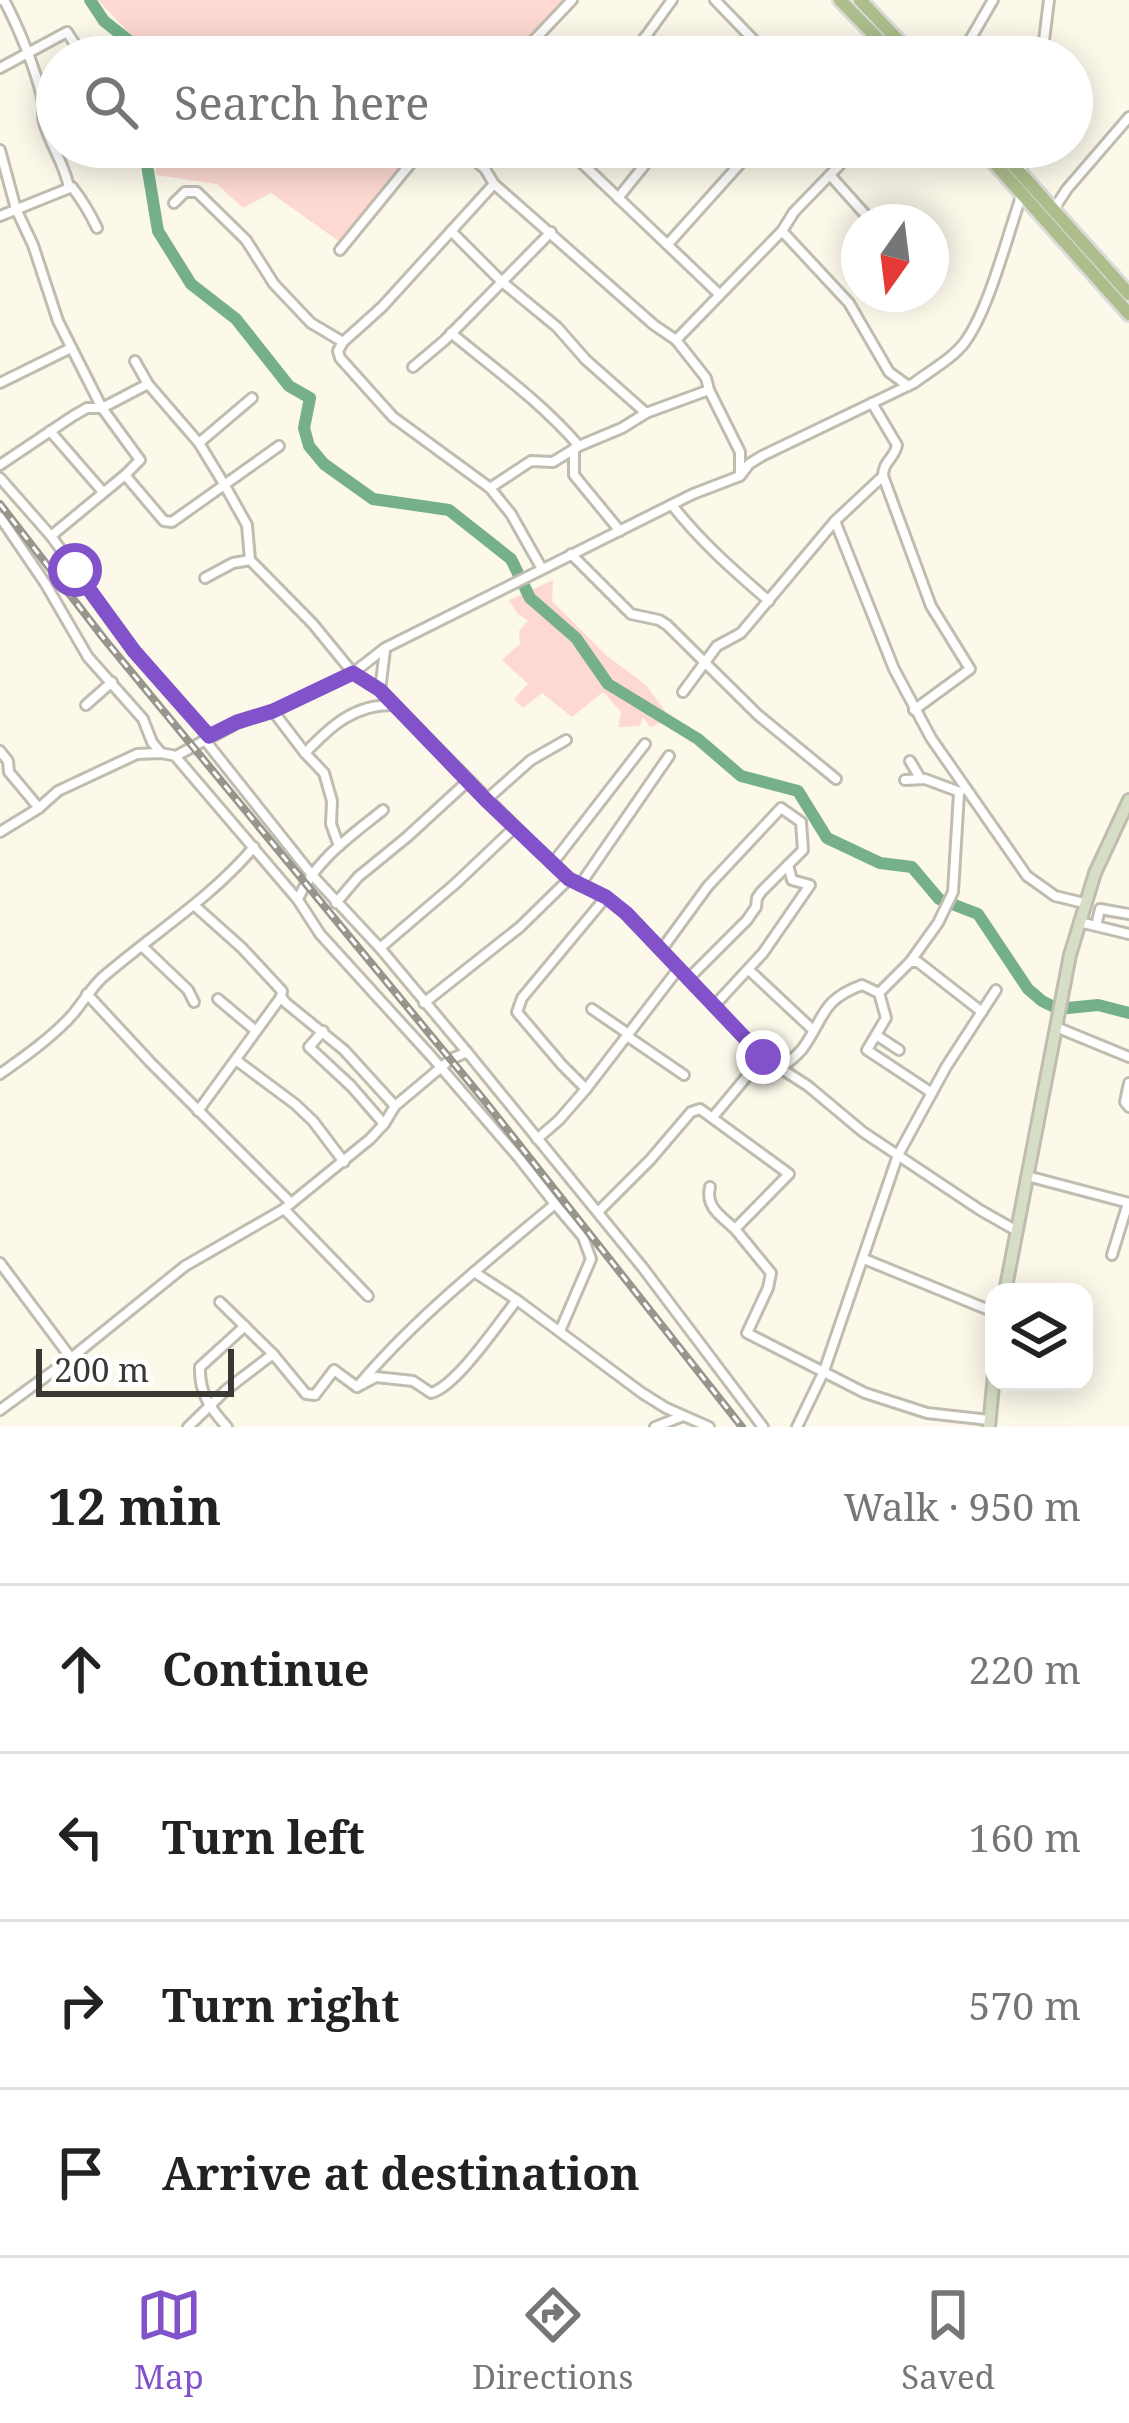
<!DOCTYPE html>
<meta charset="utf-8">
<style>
:root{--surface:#fff;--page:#f2f2f2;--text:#222;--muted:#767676;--line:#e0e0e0;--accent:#8252cb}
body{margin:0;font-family:"Noto Serif",serif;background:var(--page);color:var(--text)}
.controls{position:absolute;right:36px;bottom:36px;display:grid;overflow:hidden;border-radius:24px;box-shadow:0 6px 30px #0003}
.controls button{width:108px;height:108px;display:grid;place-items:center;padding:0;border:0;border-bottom:3px solid var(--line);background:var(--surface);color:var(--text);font:60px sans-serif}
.compass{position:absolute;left:841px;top:204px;width:108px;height:108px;border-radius:50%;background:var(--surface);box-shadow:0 6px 30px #0003;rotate:194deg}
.scale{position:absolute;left:36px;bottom:30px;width:198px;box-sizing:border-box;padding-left:12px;border:6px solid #393833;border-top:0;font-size:33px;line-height:42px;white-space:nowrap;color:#393833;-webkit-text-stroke:9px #fff;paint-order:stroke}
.stop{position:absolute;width:36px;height:36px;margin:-27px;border:9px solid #8252cb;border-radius:50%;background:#fff}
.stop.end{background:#8252cb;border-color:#fff;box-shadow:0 3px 12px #0008}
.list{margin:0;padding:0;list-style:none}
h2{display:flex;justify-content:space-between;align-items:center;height:156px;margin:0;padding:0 48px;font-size:51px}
h2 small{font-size:39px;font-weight:400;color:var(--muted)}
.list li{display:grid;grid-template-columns:78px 1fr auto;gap:36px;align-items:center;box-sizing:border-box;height:168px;padding:0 48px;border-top:3px solid var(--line)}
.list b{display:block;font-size:45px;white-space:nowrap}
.list em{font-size:39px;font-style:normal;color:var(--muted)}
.icon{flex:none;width:66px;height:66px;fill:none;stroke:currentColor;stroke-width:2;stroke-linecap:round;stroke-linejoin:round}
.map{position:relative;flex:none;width:1129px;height:1427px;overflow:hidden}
.search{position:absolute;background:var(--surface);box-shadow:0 6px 30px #0003;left:36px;right:36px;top:36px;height:132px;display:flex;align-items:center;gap:30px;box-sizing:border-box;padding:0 42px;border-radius:66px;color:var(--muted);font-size:45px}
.sheet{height:828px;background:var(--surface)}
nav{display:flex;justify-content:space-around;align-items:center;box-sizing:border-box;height:168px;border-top:3px solid var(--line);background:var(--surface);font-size:33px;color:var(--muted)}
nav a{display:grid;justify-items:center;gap:6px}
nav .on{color:var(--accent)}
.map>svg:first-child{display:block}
.green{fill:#fdd9d2}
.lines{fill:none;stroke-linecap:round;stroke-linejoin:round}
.river{stroke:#75b08b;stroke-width:12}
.street-casing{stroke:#c0bdb0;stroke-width:14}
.secondary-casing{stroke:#c0bdb0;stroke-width:16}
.primary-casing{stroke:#dbdbda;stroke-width:18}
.street{stroke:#fff;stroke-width:8}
.secondary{stroke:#d6dfc5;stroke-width:10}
.primary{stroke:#adbe8c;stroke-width:12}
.rail-casing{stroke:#97958c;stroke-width:8}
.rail{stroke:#fff;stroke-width:3;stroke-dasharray:9;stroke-linecap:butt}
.route{stroke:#8252cb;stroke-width:15}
</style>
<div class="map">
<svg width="1129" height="1427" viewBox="0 0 1129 1427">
<rect width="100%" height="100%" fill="#fcf9eb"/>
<!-- green -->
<g class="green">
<polygon points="98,0 569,0 517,57 146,57 145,50"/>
<polygon points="154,147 430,147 385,185 344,245 271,193 243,208 217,184 156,175"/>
<polygon points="553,580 552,601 606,655 646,685 671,719 650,727 643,717 640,726 618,727 621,712 603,692 572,717 542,693 523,708 514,699 528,684 502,660 520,644 519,631 528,621 517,613 509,600"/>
</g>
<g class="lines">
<!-- river -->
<g class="river">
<polyline points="90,0 104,21 137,47 137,57"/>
<polyline points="144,147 158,231 191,284 236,319 289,386 310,398 304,428 309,446 324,464 373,499 449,510 511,559 530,598 576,638 608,684 698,739 741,776 798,791 827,838 880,863 912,867 939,899 978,914 1028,989 1042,1001 1058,1009 1098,1005 1129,1013"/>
</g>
<defs>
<g id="street">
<path d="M 0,0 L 4,0 C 18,26 36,70 42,98 C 45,108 41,116 45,126 C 52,148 65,165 69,188"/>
<polyline points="715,0 770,57"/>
<polyline points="645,37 669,57"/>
<polyline points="518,57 572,0"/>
<polyline points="631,57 672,0"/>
<polyline points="960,57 993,0"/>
<polyline points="1042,57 1049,0"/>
<polyline points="0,68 67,32 82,55 87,57"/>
<polyline points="459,147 485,169 494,184 654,325 676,340 706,378 709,390 740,452 740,474"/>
<polyline points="565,147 719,294"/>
<polyline points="0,150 16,209 33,245 58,321 102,408 140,460 125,475 164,521 172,522 279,446"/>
<polyline points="1021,173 1026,147"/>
<polyline points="830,175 872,222"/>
<polyline points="494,184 382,307 343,342 338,351 340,358 393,417 490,488 511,514 542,569"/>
<polyline points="618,198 659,147"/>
<polyline points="174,203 185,192 197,192 246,240 274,284 311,323 343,342"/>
<polyline points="1054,209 1067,189 1129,117"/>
<path d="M 0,216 L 72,187 C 82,200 90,213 97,228"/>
<polyline points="451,231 501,281 557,327 586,360 646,413"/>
<polyline points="782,231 849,303 889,372 908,386"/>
<polyline points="668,244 755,147"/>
<polyline points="340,250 411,163 428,147"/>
<path d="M 451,333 C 496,370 541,402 579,446"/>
<polyline points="676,340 782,231 794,212 857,147"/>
<polyline points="135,361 148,384 199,443 224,484 247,525 250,560 313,624 353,673 380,690 535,847 569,879 606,897 625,913 763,1057 808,1086 863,1132 980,1210 1017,1231"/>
<polyline points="413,367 445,340 551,232"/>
<polyline points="0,383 71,348"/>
<path d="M 872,403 L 897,445 C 895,458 883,461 883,476 L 931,606 L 970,669 L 914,710"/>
<polyline points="50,431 103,492"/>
<polyline points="199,443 252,398"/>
<polyline points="574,449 574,475 620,531"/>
<polyline points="0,465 73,416 87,408 102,408 148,384"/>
<polyline points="0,478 51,536 134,651 209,736"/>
<polyline points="490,488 531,461 553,462 579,446 622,428 646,413 709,390"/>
<path d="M 672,505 C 700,541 734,571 769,601"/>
<polyline points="0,517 45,583 88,657 143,719 152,742 160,752"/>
<polyline points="835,521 894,669 931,738 1027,876 1055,896 1084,903"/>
<polyline points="51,536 125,475"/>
<polyline points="571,554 631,614 659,620 667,625 758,715 836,779"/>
<polyline points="205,578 233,563 250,560"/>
<polyline points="380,690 385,650"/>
<polyline points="683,692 717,646 741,633 835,521 883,476"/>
<polyline points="86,705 112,682"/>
<polyline points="273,711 305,753 324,773 332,801 331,824 339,846"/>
<polyline points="204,739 312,875 380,948 467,1052"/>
<polyline points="0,751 8,761 9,772 39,808"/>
<path d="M 305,753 C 331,726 353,705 392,705"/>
<path d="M 176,757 L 298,900 L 320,934 L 431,1056 L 519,1158 L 555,1204 C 486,1262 415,1318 357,1387"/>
<polyline points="910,761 920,778"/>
<polyline points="905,780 925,779 960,792"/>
<polyline points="486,800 531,760 566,740"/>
<path d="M 0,832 L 39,808 L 58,791 L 137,754 L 161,753 L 176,756 L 237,723 L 273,711 L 353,673 L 385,648 L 693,494 L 740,476 L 749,464 L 762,456 L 914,383 C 931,370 952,359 965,342 C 990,307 1007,236 1022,194"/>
<polyline points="552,864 645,744"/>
<polyline points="580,885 669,756"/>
<path d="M 298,899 C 315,860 351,836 383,810"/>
<polyline points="336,903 358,877 407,837 468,781"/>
<polyline points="195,906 242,948 282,991 281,997 286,1003 344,1050 395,1106"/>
<polyline points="1079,922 1096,926 1100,909 1129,914"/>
<polyline points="1096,926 1129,934"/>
<polyline points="143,947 188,990 194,1002"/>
<polyline points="380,948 455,884 514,828"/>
<polyline points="662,949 708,886 781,808 801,822 803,850 761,892 757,898 756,907 747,920 688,979"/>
<polyline points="910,962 938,923 953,892 959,793"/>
<polyline points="749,970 812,1029"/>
<polyline points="879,993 886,1018 867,1050 932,1093"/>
<polyline points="87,994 151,1063 291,1203"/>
<polyline points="218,999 256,1031"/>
<polyline points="424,1003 520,927 569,879"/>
<polyline points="714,1006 763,953 810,885 792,880 788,865"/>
<polyline points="592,1009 627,1033"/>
<polyline points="1056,1027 1129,1057"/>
<polyline points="323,1031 309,1047 351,1086 384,1124"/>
<polyline points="876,1035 899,1050"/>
<polyline points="627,1036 684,1075"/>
<polyline points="236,1060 295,1104 313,1121 344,1162"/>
<path d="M 781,1069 C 788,1062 797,1056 803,1048 C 825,1017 821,1000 862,985 L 879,993 L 910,962 L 918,962 L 982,1012"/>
<path d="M 0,1074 C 24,1057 54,1036 73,1014 C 84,1001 91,988 103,977 C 154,933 210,899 254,847"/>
<polyline points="1129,1083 1125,1102 1129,1107"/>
<polyline points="586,1089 562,1065 517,1012 522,998 606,897"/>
<polyline points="198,1111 281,997"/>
<polyline points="713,1117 763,1057"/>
<polyline points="537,1139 559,1120 586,1089 679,968"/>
<polyline points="1027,1176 1129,1203"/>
<path d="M 710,1187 C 705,1207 721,1216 735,1229"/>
<polyline points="555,1204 583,1237 591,1259 560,1331"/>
<polyline points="284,1209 368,1296"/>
<polyline points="598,1212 650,1160 691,1112 700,1109 789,1174 735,1229 771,1273 768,1288 747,1333 865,1393 927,1413 989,1420"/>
<polyline points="1112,1255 1128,1203"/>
<polyline points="864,1259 994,1312"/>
<polyline points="0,1263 71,1358"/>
<polyline points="474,1272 517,1300 642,1393 666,1408 709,1427"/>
<path d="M 220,1302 L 273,1354 L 306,1394 L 315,1395 L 334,1370 L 357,1387 L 376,1377 L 413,1381 L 431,1393 C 457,1386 499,1322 517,1300"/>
<polyline points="0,1410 71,1358 185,1266 284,1209 370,1139 384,1124 395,1106 451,1059 467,1052 643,1268 763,1427"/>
<polyline points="188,1427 226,1390 273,1354"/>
<path d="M 227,1427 C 210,1408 199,1393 200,1367 L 245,1326"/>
<polyline points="655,1427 683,1416"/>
<polyline points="797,1427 824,1371 898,1155 946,1067 996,990"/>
</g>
<g id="secondary">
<polyline points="1005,1292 1070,955 1095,873 1129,800"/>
<polyline points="989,1427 994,1375"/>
</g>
<g id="primary">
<polyline points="840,0 896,57"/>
<polyline points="860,0 914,57"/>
<polyline points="980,147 1129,314"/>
<polyline points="997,147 1129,294"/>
</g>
</defs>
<!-- street casing -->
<use href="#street" class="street-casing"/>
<!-- secondary casing -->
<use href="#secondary" class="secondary-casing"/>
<!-- primary casing -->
<use href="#primary" class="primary-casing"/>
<!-- street -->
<use href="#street" class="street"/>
<!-- secondary -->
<use href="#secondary" class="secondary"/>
<!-- primary -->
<use href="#primary" class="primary"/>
<defs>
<polyline id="rail" points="0,504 105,640 484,1100 742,1427"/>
</defs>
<!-- rail casing -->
<use href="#rail" class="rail-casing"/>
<!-- rail -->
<use href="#rail" class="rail"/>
</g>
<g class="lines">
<!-- route -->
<polyline class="route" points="75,570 134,651 209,736 237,722 273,711 353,673 380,690 486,800 569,879 606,897 626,913 763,1057"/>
</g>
</svg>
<div class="controls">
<button><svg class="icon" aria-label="layers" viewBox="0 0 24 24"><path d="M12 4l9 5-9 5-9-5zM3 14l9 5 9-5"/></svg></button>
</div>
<svg class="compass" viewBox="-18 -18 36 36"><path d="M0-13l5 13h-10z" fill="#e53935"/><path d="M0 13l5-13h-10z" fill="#767676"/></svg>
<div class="scale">200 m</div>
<div class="stop" style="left:75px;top:570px"></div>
<div class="stop end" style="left:763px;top:1057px"></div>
<div class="search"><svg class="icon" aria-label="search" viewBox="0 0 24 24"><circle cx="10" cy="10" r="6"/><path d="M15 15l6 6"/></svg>Search here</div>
</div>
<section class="sheet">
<h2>12 min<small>Walk · 950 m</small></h2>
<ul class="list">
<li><svg class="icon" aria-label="ahead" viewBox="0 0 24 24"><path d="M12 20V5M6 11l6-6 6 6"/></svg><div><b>Continue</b></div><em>220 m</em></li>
<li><svg class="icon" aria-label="left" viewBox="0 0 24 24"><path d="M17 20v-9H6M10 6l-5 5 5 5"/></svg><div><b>Turn left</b></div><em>160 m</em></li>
<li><svg class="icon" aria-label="right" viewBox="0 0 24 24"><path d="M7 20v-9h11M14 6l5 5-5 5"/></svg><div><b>Turn right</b></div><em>570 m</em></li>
<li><svg class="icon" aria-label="arrive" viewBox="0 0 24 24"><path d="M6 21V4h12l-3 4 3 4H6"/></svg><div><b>Arrive at destination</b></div></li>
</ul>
</section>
<nav>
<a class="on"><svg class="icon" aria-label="map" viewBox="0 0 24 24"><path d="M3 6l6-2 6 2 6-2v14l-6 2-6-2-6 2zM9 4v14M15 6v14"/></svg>Map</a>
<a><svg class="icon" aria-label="directions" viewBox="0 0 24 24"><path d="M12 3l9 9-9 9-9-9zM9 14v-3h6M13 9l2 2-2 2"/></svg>Directions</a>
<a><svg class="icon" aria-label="saved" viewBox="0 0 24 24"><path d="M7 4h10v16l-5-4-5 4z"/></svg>Saved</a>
</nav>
